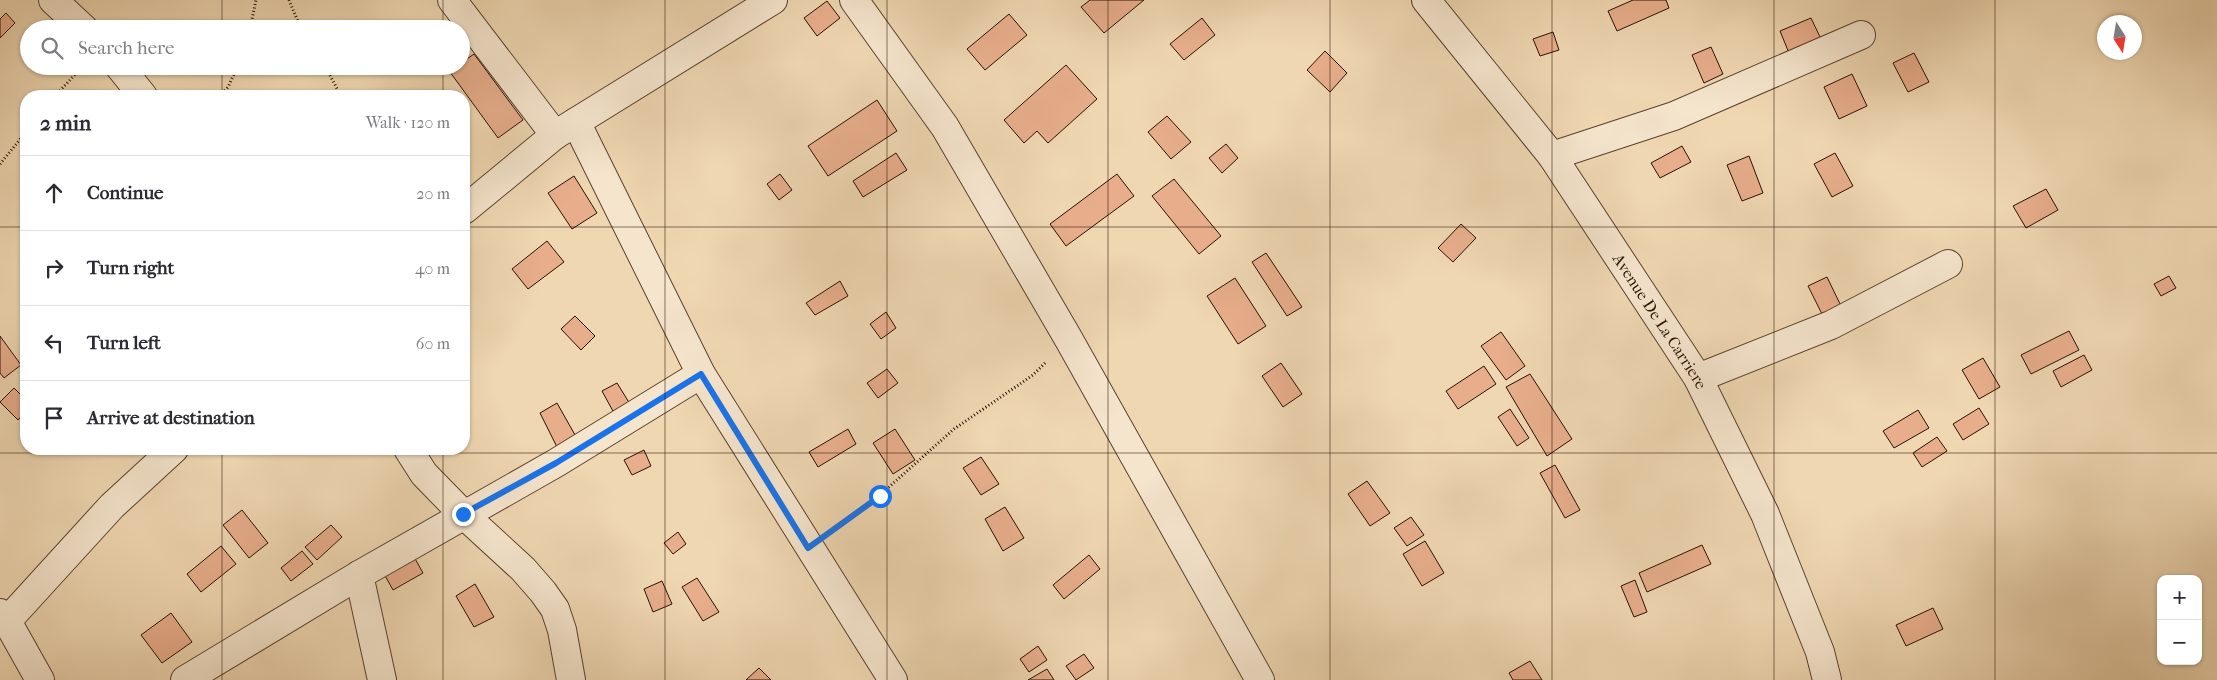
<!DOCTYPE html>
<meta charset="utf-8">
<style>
:root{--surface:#fff;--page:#f2f2f3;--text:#2b2b33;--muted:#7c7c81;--line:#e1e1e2}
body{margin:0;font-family:"IM FELL French Canon",serif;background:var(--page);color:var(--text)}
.controls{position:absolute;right:15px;bottom:15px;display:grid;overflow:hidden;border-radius:10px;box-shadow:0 1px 4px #0004}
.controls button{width:45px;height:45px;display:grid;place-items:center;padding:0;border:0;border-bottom:1px solid var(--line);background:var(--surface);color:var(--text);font:25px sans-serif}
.compass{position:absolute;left:2097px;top:15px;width:45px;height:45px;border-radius:50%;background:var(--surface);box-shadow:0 1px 4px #0004;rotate:168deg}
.stop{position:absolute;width:15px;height:15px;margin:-11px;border:4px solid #1a73e8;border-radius:50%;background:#fff}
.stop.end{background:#1a73e8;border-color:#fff;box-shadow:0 1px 5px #0008}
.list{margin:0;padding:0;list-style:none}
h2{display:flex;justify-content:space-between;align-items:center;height:65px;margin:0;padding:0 20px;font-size:21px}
h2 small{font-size:16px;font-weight:400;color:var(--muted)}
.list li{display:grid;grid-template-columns:32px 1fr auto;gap:15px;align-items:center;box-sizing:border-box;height:75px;padding:0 20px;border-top:1px solid var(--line)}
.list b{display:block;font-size:19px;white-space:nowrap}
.list em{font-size:16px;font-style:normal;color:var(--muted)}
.icon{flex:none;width:28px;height:28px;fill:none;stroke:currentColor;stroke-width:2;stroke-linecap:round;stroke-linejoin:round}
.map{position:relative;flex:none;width:2217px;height:680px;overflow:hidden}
.search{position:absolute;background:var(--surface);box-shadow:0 1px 4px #0004;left:20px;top:20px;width:450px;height:55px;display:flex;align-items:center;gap:12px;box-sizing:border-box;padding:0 18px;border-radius:28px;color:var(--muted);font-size:19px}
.panel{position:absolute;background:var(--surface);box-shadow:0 1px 4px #0004;left:20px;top:90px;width:450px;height:365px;border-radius:20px}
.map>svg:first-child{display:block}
.building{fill:#e8ae8c;stroke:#291102}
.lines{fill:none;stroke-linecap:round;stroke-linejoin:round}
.minor-casing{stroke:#5a422e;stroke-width:30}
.tertiary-casing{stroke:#5a422e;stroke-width:30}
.path{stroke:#291102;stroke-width:3;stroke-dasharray:1 2.5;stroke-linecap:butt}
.minor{stroke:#f5e5cd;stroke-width:28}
.tertiary{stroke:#f5e5cd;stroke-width:28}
.route{stroke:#1a73e8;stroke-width:6}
.grid{fill:none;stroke:#291102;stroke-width:1;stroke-opacity:0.55}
.labels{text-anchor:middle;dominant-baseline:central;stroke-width:5;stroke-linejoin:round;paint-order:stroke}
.street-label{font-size:16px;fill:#291102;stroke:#f5e5cd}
</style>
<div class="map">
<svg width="2217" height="680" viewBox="0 0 2217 680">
<rect width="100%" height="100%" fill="#efd7b2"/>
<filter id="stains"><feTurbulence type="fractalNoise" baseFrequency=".004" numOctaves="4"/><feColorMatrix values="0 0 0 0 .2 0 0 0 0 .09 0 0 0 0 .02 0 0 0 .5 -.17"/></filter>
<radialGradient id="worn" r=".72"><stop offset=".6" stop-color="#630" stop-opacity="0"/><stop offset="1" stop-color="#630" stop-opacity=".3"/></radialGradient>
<!-- building -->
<g class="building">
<polygon points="1090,0 1144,0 1104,33 1081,7"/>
<polygon points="1633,0 1666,0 1669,8 1617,31 1608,11"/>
<polygon points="827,1 840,18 817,36 804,18"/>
<polygon points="6,13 15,23 0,38 0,19"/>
<polygon points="1009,14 1027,35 985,70 967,49"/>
<polygon points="1202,18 1215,35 1184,60 1170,44"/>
<polygon points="1811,18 1821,39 1789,53 1780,31"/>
<polygon points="1553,32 1559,50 1540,56 1533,39"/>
<polygon points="1711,47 1723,74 1704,83 1692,55"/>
<polygon points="1325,51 1347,73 1330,92 1307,70"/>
<polygon points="1914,53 1929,82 1908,92 1893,63"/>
<polygon points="474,54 523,120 498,138 450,72 457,66 461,66 461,63"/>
<polygon points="1066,65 1097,99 1048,143 1037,131 1024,143 1004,120"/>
<polygon points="1852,74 1867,106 1839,119 1824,87"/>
<polygon points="877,100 897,131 828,176 808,146"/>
<polygon points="1167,116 1191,142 1171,159 1148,132"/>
<polygon points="1226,144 1238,158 1222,173 1209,158"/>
<polygon points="1682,146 1691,162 1660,178 1651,163"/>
<polygon points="896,153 907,170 863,197 853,181"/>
<polygon points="1835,153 1853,186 1832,197 1814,164"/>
<polygon points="1749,156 1763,193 1742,201 1727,165"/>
<polygon points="780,174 792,190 779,200 767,184"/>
<polygon points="1117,174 1134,196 1066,246 1050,224"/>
<polygon points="574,176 597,213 572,229 548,193"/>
<polygon points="1174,179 1221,236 1199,254 1152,196"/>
<polygon points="2046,189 2058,210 2026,228 2013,206"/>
<polygon points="1461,224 1476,238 1453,262 1438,248"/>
<polygon points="547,241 564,262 528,289 512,269"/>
<polygon points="1266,253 1302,307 1287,316 1252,262"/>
<polygon points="2169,276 2176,288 2161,296 2154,284"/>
<polygon points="1827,277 1841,306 1822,314 1808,286"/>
<polygon points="1235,278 1266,326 1238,344 1207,296"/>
<polygon points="840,281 848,296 815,315 806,303"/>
<polygon points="886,312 896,328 881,339 870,324"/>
<polygon points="575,316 595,336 581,350 561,329"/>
<polygon points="2069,331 2079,350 2031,374 2021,355"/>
<polygon points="1501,332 1525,366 1506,380 1481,346"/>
<polygon points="0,336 21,365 4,378 0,373"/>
<polygon points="2084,355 2092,370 2061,387 2053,371"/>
<polygon points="1983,358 2000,387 1979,399 1962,370"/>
<polygon points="1281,363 1302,394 1283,407 1262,376"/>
<polygon points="1484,366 1496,384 1458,409 1446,391"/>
<polygon points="887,369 898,383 878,398 867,383"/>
<polygon points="1530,374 1572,439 1547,456 1506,387"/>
<polygon points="617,383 630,404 614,413 602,391"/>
<polygon points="14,388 26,400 26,411 18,420 0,402"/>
<polygon points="557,403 579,442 559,451 540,413"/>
<polygon points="1979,408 1989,424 1963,440 1953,424"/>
<polygon points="1510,409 1529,438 1517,446 1498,417"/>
<polygon points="1918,410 1929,428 1894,448 1883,431"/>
<polygon points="848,429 856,444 818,467 809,452"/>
<polygon points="895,429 915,460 893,474 873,443"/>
<polygon points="1937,437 1947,451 1922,467 1913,453"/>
<polygon points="644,450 651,466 632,475 624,460"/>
<polygon points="981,457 999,484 981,495 963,468"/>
<polygon points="1555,465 1580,510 1565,518 1540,473"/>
<polygon points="1367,481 1390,513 1370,526 1348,494"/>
<polygon points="1005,507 1024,538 1003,551 985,519"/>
<polygon points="242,510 268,543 249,558 223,525"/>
<polygon points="1411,517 1424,535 1407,546 1394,528"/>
<polygon points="331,525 342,537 317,560 305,547"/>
<polygon points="678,532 686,544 673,554 664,543"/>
<polygon points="1425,541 1444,573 1422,586 1403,554"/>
<polygon points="1702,545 1711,564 1647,592 1639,573"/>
<polygon points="221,546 236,564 201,592 187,574"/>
<polygon points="302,551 313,564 291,581 281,568"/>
<polygon points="413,555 423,573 393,590 383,572"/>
<polygon points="1089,555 1100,569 1064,599 1053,585"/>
<polygon points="697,578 719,612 703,621 682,587"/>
<polygon points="1635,580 1647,612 1634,617 1621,586"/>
<polygon points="662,581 672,604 653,612 644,589"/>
<polygon points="475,584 494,617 474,627 456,596"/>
<polygon points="1933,608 1943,629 1906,646 1896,625"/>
<polygon points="171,613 192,642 162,663 141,635"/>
<polygon points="1038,646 1047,660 1029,672 1020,659"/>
<polygon points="1084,654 1094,668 1076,680 1066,666"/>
<polygon points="1530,661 1542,680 1513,680 1509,673"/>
<polygon points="759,668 771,680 746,680"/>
<polygon points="1047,669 1054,680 1028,680"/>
</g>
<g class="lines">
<defs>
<g id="minor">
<polyline points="53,0 84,29"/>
<polyline points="452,0 555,135"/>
<polyline points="854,0 945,127 1068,338 1260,680"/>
<path id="s1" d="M 1426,0 L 1552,156 L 1698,378 L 1765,514 L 1820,652 L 1827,680"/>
<polyline points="119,66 143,96"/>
<polyline points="576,122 701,374 893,680"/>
<polyline points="1552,156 1674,116 1861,35"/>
<polyline points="464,210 555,135 773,0"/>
<polyline points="1698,378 1831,325 1948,264"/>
<polyline points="408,449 424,474 463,514 523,569 543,592 555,609 562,630 571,680"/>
<polyline points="359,575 382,680"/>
<polyline points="7,621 112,506 174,449"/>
<polyline points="185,680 359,575 556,463 701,374"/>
</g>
<polyline id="tertiary" points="0,613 7,621 40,680"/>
</defs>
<!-- minor casing -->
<use href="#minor" class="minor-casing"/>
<!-- tertiary casing -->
<use href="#tertiary" class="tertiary-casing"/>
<!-- path -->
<g class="path">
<polyline points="289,0 301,29"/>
<polyline points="250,29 256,0"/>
<polyline points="325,66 341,96"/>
<polyline points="55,96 83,66"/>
<polyline points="220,96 228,87 238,66"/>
<polyline points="0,164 26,132"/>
<polyline points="833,530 880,495 954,429 1033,375 1046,362"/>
</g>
<!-- minor -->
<use href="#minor" class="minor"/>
<!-- tertiary -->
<use href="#tertiary" class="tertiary"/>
</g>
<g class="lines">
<!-- route -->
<polyline class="route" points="463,514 556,463 701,374 808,548 880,496"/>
</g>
<!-- grid -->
<path class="grid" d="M 222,0 L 222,29M 443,0 L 443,29M 665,0 L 665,680M 887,0 L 887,680M 1108,0 L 1108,680M 1330,0 L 1330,680M 1552,0 L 1552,680M 1774,0 L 1774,680M 1995,0 L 1995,680M 222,66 L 222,96M 443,66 L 443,96M 0,227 L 26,227M 464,227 L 2217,227M 222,449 L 222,680M 443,449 L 443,680M 0,453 L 2217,453"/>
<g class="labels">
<!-- street labels -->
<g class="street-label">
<text stroke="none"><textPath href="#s1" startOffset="398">Avenue De La Carriere</textPath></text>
</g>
</g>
<rect width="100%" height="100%" filter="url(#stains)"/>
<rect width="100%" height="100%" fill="url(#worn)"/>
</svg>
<div class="controls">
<button>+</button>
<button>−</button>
</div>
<svg class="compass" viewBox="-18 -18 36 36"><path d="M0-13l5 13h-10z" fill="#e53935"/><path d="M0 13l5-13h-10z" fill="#7c7c81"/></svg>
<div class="stop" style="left:880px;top:496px"></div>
<div class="stop end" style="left:463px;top:514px"></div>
<div class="search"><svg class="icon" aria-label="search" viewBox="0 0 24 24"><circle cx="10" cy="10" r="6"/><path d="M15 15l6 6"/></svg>Search here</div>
<section class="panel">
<h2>2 min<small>Walk · 120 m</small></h2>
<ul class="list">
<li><svg class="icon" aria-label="ahead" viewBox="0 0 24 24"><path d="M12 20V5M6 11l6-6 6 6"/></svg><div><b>Continue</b></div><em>20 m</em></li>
<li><svg class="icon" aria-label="right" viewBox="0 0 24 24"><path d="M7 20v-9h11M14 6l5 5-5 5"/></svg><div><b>Turn right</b></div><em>40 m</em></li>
<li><svg class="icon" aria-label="left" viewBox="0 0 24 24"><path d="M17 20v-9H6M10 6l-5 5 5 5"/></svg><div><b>Turn left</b></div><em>60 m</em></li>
<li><svg class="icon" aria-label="arrive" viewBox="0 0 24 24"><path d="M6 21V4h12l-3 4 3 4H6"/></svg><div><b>Arrive at destination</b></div></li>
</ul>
</section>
</div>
